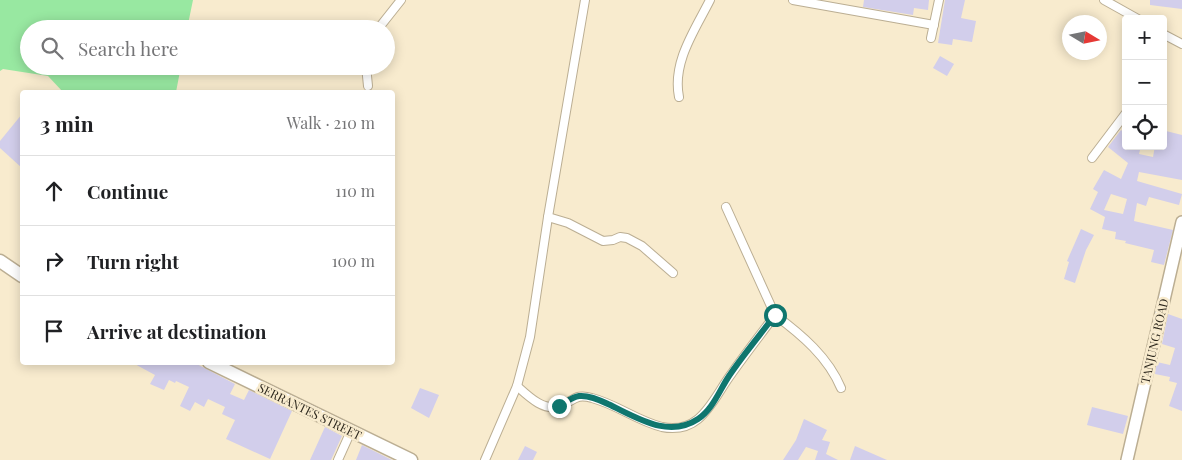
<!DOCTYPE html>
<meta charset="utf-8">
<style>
:root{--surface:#fff;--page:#f2f2f2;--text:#202124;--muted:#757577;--line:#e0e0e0}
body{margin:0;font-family:"Playfair Display",serif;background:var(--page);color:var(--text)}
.controls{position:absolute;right:15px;top:15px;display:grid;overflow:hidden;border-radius:5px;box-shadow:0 2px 12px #0003}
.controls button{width:45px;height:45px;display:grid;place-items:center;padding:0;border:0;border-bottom:1px solid var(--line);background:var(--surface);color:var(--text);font:25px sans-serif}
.compass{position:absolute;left:1062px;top:15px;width:45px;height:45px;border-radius:50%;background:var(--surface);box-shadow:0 2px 12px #0003;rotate:100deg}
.stop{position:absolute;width:15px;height:15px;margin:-11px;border:4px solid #0f766e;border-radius:50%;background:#fff}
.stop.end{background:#0f766e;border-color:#fff;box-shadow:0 1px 5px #0008}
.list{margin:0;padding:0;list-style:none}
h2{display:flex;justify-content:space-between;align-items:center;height:65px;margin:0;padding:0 20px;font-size:21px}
h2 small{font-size:16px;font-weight:400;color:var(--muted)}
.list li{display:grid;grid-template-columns:32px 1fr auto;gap:15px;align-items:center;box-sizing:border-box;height:70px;padding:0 20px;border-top:1px solid var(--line)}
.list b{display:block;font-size:19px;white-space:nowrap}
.list em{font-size:16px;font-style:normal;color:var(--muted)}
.icon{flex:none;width:28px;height:28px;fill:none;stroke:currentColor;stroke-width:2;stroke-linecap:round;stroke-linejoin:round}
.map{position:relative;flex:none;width:1182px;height:460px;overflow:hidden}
.search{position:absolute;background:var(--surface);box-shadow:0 2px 12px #0003;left:20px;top:20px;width:375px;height:55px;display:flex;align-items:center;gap:12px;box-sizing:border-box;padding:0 18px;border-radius:28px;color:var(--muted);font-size:19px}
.panel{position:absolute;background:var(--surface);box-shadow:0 2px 12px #0003;left:20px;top:90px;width:375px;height:275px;border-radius:5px}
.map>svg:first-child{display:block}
.green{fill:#98e8a1}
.building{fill:#d2ceeb;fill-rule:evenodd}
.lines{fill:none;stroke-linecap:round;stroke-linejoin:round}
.street-casing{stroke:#bbae93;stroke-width:10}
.secondary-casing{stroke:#bbae93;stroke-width:14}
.primary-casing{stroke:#bbae93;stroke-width:15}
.street{stroke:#fff;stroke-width:8}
.secondary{stroke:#fff;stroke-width:11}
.primary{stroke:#fff;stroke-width:12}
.route{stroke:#0f766e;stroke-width:6}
.labels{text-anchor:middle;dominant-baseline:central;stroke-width:5;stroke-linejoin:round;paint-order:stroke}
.street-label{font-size:12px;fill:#2b261c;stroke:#f8ebce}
</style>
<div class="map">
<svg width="1182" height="460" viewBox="0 0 1182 460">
<rect width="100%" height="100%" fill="#f8ebce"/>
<!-- green -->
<polygon class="green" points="0,0 193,0 187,29 29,29 29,66 181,66 176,92 63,92 48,76 3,69 0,71"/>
<!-- building -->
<g class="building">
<polygon points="864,0 929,0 928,10 914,8 913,15 863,7"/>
<polygon points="945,0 965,0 961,18 976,21 972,42 953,39 952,45 938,43"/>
<polygon points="1150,0 1182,0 1182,9 1150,5"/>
<polygon points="940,56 954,64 947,76 933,68"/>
<polygon points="22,114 22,168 0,148 0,141"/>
<path d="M 1121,130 L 1126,134 L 1126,146 L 1141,146 L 1139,154 L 1153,157 L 1155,146 L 1163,146 L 1163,134 L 1165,135 L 1166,131 L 1182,135 L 1182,180 L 1139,172 L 1137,181 L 1182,194 L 1179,205 L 1149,197 L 1146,206 L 1137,203 L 1134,221 L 1173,230 L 1164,265 L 1151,262 L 1154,250 L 1125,243 L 1126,241 L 1115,239 L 1116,232 L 1102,229 L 1105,217 L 1090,209 L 1098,192 L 1093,189 L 1104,170 L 1121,179 L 1128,163 L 1108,147 ZM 1111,194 L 1127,199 L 1123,214 L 1104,210 Z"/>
<polygon points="1081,229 1094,235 1086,250 1075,283 1064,279 1069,262 1067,261"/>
<polygon points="1168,314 1182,319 1182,411 1169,406 1177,383 1169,381 1170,377 1155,374 1157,362 1170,365 1175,348 1162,344"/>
<polygon points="131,362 193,362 235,384 230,394 244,400 249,390 292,411 270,459 226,439 235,420 222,414 225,407 208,399 204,407 195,402 190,411 180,406 189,387 176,381 175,383 169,380 164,390 150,384 155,375"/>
<polygon points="420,388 439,395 429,418 411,408"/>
<polygon points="1092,407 1128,416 1123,434 1087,425"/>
<polygon points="804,419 827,430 822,440 830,442 826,454 838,460 815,460 818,451 806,447 798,460 783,460 796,440"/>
<polygon points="325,427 342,436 331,460 310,460"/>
<polygon points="362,445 392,460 356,460"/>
<polygon points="525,446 537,452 533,460 518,460"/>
<polygon points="855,446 887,460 850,460"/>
</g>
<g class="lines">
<defs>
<g id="street">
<polyline points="793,0 934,25"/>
<polyline points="1104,0 1138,19"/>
<polyline points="378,29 401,0"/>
<polyline points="1163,34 1182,44"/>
<polyline points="931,38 939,0"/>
<polyline points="366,66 368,86"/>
<path d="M 679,97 C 672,62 695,30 710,0"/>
<polyline points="1092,158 1126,113"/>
<polyline points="726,207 775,315"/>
<polyline points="548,217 568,223 603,241 613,240 620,237 627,238 642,246 673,273"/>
<path d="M 517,386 C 528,396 544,412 560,406 C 574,401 575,393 592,398 C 616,404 637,421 662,427 C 702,435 713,398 732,373 C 746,353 761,334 775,315 C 802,335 828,357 841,388"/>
<polyline points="338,460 351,431"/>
<polyline points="485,460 517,386 530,337 548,217 585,0"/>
</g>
<polyline id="secondary" points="1127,460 1182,222"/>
<g id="primary">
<polyline points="0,261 22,276"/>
<polyline points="209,362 411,460"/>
</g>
</defs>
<!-- street casing -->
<use href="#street" class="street-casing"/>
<!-- secondary casing -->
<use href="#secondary" class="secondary-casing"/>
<!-- primary casing -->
<use href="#primary" class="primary-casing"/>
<!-- street -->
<use href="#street" class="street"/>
<!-- secondary -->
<use href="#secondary" class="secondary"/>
<!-- primary -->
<use href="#primary" class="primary"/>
</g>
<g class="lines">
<!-- route -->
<path class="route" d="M 559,406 C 565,403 572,397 579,396 C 589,395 600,400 608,404 C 636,417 668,439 698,419 C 713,409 719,391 729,376 C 743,355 760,335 775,315"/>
</g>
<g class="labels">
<!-- street labels -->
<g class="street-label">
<text transform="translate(1154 341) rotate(-77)">TANJUNG ROAD</text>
<text transform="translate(310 411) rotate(26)">SERRANTES STREET</text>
</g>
</g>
</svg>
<div class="controls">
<button>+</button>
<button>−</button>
<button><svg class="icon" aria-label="locate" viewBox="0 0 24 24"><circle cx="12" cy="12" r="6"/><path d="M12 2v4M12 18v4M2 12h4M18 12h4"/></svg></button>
</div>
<svg class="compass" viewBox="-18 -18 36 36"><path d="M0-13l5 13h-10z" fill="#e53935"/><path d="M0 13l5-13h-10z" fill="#757577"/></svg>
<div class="stop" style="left:775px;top:315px"></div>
<div class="stop end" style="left:559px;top:406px"></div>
<div class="search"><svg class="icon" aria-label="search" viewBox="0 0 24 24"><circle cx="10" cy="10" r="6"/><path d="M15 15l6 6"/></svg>Search here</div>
<section class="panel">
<h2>3 min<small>Walk · 210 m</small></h2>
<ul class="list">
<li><svg class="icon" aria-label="ahead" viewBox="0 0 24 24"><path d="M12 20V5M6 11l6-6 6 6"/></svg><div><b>Continue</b></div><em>110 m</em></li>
<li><svg class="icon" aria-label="right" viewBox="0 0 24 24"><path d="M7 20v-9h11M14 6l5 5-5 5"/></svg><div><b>Turn right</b></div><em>100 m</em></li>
<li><svg class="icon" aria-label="arrive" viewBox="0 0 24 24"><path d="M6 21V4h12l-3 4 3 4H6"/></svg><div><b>Arrive at destination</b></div></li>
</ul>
</section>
</div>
